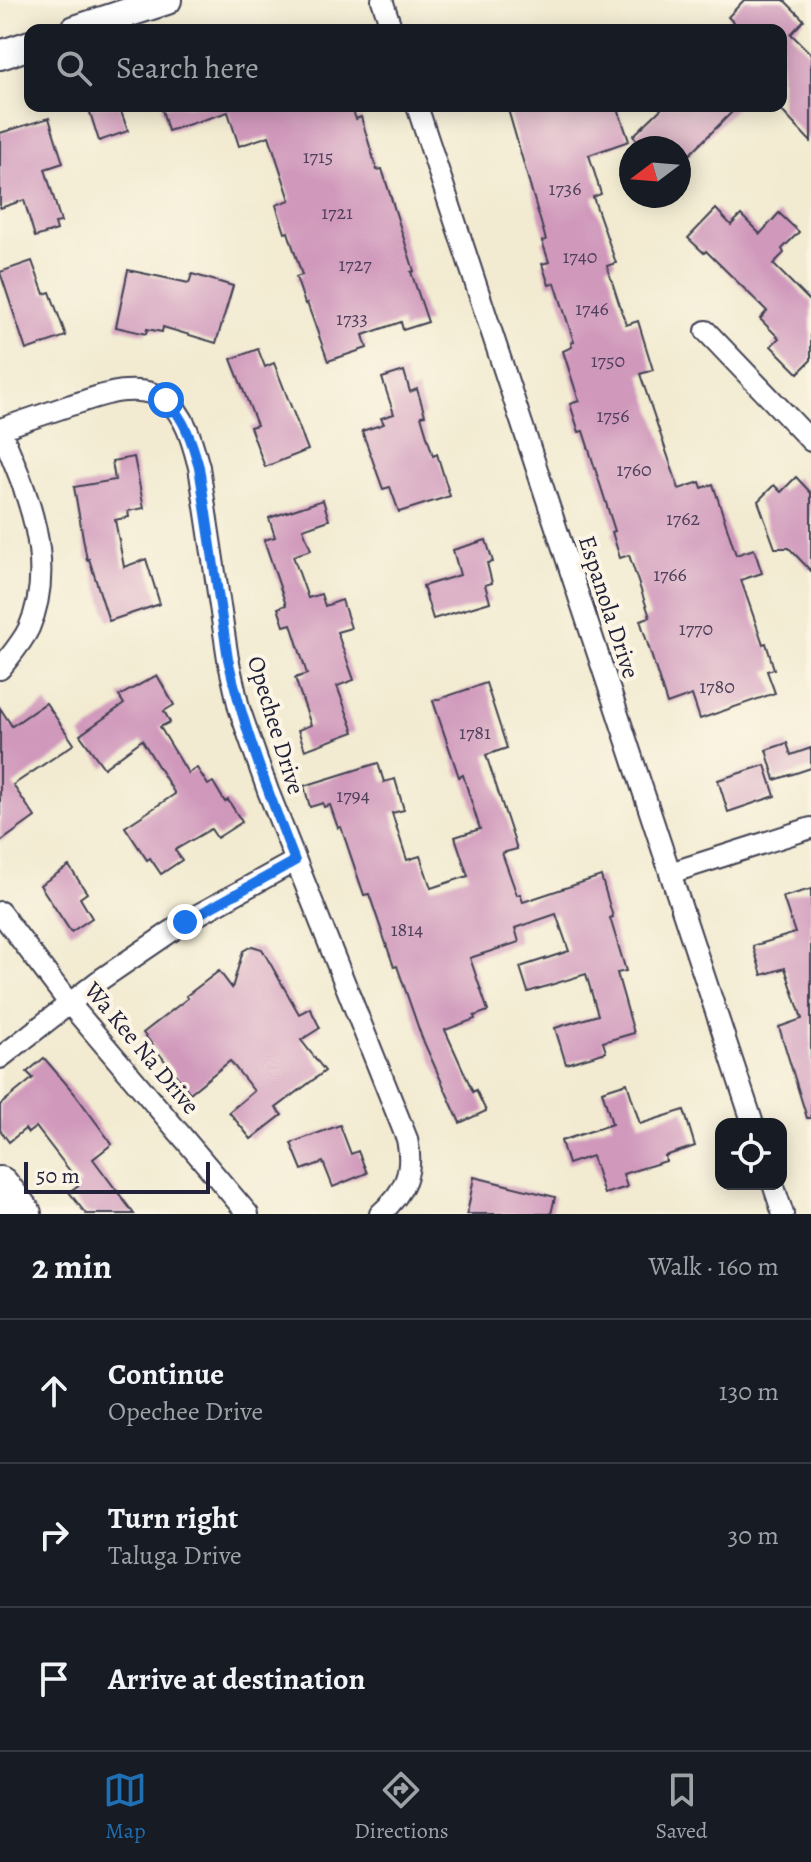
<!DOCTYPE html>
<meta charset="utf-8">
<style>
:root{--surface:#171b24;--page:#20242c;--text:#f1f3f6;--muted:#9ea1a6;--line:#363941;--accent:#1f6fb2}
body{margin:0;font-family:Alegreya,serif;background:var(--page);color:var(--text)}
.controls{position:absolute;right:24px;bottom:24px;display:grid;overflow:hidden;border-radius:16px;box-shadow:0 4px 20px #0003}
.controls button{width:72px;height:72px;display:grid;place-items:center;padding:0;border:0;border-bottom:2px solid var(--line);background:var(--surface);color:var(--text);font:40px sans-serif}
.compass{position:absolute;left:619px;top:136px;width:72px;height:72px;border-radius:50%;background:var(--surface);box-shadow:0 4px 20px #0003;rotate:254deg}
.scale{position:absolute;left:24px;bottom:20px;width:186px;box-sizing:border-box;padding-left:8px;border:4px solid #22223b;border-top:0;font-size:22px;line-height:28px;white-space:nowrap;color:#22223b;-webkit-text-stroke:6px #fcf5e5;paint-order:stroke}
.stop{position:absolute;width:24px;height:24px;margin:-18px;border:6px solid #1a73e8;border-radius:50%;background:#fff}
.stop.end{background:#1a73e8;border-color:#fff;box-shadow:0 2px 8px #0008}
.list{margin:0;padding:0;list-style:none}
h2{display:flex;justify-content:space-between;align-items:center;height:104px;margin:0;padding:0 32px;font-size:34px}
h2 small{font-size:26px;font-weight:400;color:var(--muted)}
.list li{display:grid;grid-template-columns:52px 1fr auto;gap:24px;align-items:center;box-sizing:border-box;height:144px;padding:0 32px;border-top:2px solid var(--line)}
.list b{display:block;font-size:30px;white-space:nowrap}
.list p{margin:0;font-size:26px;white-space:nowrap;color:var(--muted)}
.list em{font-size:26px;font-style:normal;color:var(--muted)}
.icon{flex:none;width:44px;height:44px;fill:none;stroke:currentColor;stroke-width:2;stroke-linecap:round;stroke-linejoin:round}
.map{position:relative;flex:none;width:811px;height:1214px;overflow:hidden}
.search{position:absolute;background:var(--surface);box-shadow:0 4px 20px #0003;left:24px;right:24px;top:24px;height:88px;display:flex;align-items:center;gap:20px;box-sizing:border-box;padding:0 28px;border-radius:16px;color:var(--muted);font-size:30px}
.sheet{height:536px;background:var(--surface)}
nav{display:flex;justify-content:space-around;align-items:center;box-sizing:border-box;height:112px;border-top:2px solid var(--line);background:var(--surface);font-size:22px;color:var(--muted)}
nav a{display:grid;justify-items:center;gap:4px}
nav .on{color:var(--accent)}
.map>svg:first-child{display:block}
.building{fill:#d099bc}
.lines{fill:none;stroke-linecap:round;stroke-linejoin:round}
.street-casing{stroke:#414052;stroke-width:24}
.secondary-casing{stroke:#414052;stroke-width:32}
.highway-casing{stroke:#414052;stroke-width:40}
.street{stroke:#fff;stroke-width:20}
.secondary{stroke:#fff;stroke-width:28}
.highway{stroke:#fff;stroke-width:36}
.route{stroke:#1a73e8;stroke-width:10}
.labels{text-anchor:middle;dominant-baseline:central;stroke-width:8;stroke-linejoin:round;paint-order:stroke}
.number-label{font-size:20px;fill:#4e405b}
.street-label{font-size:24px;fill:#22223b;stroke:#fcf5e5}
</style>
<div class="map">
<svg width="811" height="1214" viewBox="0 0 811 1214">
<rect width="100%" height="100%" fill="#fcf5e5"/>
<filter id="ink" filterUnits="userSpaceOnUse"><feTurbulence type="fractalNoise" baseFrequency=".0125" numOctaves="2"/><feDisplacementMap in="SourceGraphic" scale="16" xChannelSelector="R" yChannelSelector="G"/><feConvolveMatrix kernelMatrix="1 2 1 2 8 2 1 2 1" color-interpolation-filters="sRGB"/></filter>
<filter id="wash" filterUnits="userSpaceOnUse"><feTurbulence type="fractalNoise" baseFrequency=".006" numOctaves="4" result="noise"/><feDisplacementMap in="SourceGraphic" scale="32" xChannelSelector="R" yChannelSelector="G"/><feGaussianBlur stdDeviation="1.8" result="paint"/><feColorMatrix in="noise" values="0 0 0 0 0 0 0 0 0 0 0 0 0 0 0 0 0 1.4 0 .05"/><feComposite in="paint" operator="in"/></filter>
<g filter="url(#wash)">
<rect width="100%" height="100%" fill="#f2ebd1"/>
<g id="blocks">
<!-- building -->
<g class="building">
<polygon points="744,0 784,0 804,20 791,34 811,54 811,142 781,110 781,30 741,30 728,17"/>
<polygon points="88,106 119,106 128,131 99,141"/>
<polygon points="161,106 351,106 356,119 361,117 377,170 382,169 414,271 411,272 428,322 403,330 401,322 363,335 367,348 328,361 307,303 305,304 296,277 302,275 288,232 285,233 276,205 290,200 269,136 239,146 228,112 168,131"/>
<polygon points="507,106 617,106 629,141 589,155 601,194 593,197 616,263 607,266 626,325 638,321 653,370 640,374 679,489 700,482 702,488 713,484 736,555 754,549 762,573 741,580 763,644 766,643 774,669 767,671 775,693 700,719 692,695 667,704 640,620 650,617 629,555 620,558 612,532 615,531 583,431 579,432 570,404 579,401 563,351 572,347 571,343 574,342 555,283 549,285 542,264 549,262 542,241 546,240"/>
<polygon points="664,106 738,106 685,159 679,153 679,148 645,148 633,136"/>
<polygon points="49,118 63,163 45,169 61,222 55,223 57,230 35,237 24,200 0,208 0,133"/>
<polygon points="716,209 731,225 741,215 760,234 779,213 799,232 782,249 784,253 773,264 811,302 811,360 798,373 771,346 779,338 760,319 767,311 706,251 704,253 688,238"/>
<polygon points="32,261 44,294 50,292 66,336 26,350 0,272"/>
<polygon points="128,270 189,283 192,274 233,286 216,343 163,327 162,332 147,329 146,334 116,327"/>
<polygon points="258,349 265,367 274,363 308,450 265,467 250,427 257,425 231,359"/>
<polygon points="404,371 410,392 417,389 425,415 421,416 433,456 437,454 450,496 399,512 390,487 383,489 362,431 384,424 381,418 394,414 382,378"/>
<polygon points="134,457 144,508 128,511 129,517 115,520 124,567 146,559 160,604 109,621 89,559 87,560 74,487 115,480 112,461"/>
<polygon points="796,477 811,493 811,571 789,548 775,548 758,501 774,485 781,492"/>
<polygon points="323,500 329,520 303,529 311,550 293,556 308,598 321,594 325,606 342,600 351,628 337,632 354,680 337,686 354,732 305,750 298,730 311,725 295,678 307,674 291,624 284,626 278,608 286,605 264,540 275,537 269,518"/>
<polygon points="486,540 493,562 487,563 492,583 485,585 490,602 433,619 423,586 460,575 453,550"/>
<polygon points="157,675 174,705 164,711 170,722 160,727 188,773 197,768 208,785 213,782 225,802 228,800 242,822 217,838 211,829 175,850 182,860 161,874 150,858 147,860 125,827 175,794 142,740 104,768 80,735 124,704 119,696"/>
<polygon points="486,683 507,748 486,755 517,849 502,853 517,895 520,894 523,902 601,876 613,917 610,918 626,971 617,973 634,1033 603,1042 606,1052 566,1064 555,1028 598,1015 586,974 528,992 520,967 569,951 556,914 515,928 519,942 470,958 488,1011 474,1016 475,1019 445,1030 473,1092 476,1090 486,1111 460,1123 422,1038 397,966 394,967 369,894 364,895 341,827 338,828 330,805 324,807 323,803 310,807 304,786 378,763 384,782 395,779 404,810 392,813 407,860 420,856 431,888 468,876 455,837 480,829 463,775 459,777 433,701"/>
<polygon points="46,703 74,744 13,785 35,817 0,842 0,708 12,726"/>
<polygon points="787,743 791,755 811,748 811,768 775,780 766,750"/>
<polygon points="765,765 775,796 728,812 718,780"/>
<polygon points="69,866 87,893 80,898 92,918 71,932 40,885"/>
<polygon points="811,889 811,1118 807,1118 779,1027 802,1019 785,968 762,975 753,946 795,933 783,897"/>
<polygon points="252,946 262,949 299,1014 310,1008 320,1028 301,1040 325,1071 276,1108 282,1115 251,1139 229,1112 254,1091 230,1061 190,1093 143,1033 188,998 186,996 219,971 232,988 243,951"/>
<polygon points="44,1058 75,1094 112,1144 93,1159 134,1214 86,1214 69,1192 80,1184 36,1127 28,1133 25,1129 9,1142 0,1130 0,1105 33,1078 27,1072"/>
<polygon points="627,1083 640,1124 684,1110 695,1146 665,1156 666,1161 623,1174 627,1187 604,1194 592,1156 568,1164 561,1141 612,1124 602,1091"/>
<polygon points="340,1125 351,1154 358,1151 367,1173 333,1187 323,1162 302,1170 291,1143"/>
<polygon points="474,1177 555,1197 551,1214 467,1214"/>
</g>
</g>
</g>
<g filter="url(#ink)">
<use href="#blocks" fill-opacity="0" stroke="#414052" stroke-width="2"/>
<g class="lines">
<defs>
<g id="street">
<polyline points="382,0 392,30"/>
<polyline points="417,106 753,1124"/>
<polyline points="706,331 811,441"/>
<path d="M 0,429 C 24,421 47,413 71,405 C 88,400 107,392 125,391 C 139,390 156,392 167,401 C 186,415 193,445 199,467 L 228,659 L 239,708 L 268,791 L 407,1139 C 414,1171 405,1192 380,1214"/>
<path d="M 0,429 C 26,490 58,562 29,628 C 22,643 10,656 0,669"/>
<polyline points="670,873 811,828"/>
<polyline points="0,912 69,1003 248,1214"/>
<polyline points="0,1058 97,982 185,922 295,861"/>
<polyline points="773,1184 783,1214"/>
</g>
<g id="secondary">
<polyline points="75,30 167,0"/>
<polyline points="0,55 30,45"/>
</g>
<polyline id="highway" points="0,1185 23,1214"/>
</defs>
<!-- street casing -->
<use href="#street" class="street-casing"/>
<!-- secondary casing -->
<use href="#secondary" class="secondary-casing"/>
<!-- highway casing -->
<use href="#highway" class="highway-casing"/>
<!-- street -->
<use href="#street" class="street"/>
<!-- secondary -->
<use href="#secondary" class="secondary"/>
<!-- highway -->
<use href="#highway" class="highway"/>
</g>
</g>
<g class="lines" filter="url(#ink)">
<!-- route -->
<path class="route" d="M 166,400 C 185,419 192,442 199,467 L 228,659 C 243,728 269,794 295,861 L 185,922"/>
</g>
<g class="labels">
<!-- number labels -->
<g class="number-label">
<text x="318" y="156">1715</text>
<text x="565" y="188">1736</text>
<text x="337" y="212">1721</text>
<text x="580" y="256">1740</text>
<text x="355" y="264">1727</text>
<text x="592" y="308">1746</text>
<text x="352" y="318">1733</text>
<text x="608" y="360">1750</text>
<text x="613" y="415">1756</text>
<text x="634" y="469">1760</text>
<text x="683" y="518">1762</text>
<text x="670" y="574">1766</text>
<text x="696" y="628">1770</text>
<text x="717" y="686">1780</text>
<text x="475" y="732">1781</text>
<text x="353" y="795">1794</text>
<text x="407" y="929">1814</text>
</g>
<!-- street labels -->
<g class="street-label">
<text transform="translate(609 607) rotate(72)">Espanola Drive</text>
<text transform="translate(276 725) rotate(73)">Opechee Drive</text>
<text transform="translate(142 1048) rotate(50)">Wa Kee Na Drive</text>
</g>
</g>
</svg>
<div class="controls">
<button><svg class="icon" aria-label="locate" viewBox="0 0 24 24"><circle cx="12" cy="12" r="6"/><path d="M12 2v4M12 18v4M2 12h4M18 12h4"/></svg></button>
</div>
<svg class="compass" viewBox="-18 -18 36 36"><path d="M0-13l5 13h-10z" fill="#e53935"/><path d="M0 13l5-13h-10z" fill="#9ea1a6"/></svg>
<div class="scale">50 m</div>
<div class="stop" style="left:166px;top:400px"></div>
<div class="stop end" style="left:185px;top:922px"></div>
<div class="search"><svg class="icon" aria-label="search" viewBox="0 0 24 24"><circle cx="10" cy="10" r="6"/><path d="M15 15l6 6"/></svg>Search here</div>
</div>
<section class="sheet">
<h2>2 min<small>Walk · 160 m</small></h2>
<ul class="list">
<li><svg class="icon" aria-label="ahead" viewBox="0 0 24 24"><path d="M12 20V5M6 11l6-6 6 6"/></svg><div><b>Continue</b><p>Opechee Drive</p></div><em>130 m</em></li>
<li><svg class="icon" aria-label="right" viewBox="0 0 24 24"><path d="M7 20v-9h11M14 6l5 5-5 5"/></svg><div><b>Turn right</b><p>Taluga Drive</p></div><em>30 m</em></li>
<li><svg class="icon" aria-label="arrive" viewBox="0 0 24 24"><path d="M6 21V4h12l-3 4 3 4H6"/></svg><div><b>Arrive at destination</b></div></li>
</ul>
</section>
<nav>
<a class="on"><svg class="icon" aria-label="map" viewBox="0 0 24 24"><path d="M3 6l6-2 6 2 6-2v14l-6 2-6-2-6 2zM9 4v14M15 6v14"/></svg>Map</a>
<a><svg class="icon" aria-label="directions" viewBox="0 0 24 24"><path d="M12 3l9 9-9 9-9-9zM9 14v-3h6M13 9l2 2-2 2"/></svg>Directions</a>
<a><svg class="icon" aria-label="saved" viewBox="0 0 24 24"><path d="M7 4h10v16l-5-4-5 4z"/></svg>Saved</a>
</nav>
